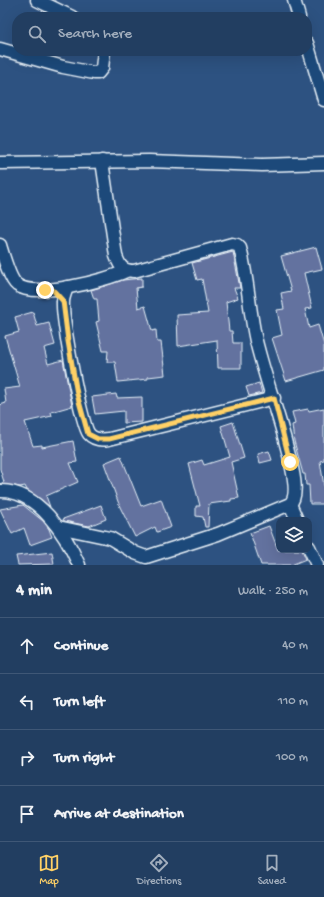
<!DOCTYPE html>
<meta charset="utf-8">
<style>
:root{--surface:#223e61;--page:#2a4567;--text:#f1f3f6;--muted:#a2aebd;--line:#3f5776;--accent:#ffd166}
body{margin:0;font-family:"Gochi Hand",sans-serif;background:var(--page);color:var(--text)}
.controls{position:absolute;right:12px;bottom:12px;display:grid;overflow:hidden;border-radius:8px;box-shadow:0 4px 16px #0002}
.controls button{width:36px;height:36px;display:grid;place-items:center;padding:0;border:0;border-bottom:1px solid var(--line);background:var(--surface);color:var(--text);font:20px sans-serif}
.stop{position:absolute;width:12px;height:12px;margin:-9px;border:3px solid #ffd166;border-radius:50%;background:#fff}
.stop.end{background:#ffd166;border-color:#fff;box-shadow:0 1px 4px #0008}
.list{margin:0;padding:0;list-style:none}
h2{display:flex;justify-content:space-between;align-items:center;height:52px;margin:0;padding:0 16px;font-size:17px}
h2 small{font-size:13px;font-weight:400;color:var(--muted)}
.list li{display:grid;grid-template-columns:26px 1fr auto;gap:12px;align-items:center;box-sizing:border-box;height:56px;padding:0 16px;border-top:1px solid var(--line)}
.list b{display:block;font-size:15px;white-space:nowrap}
.list em{font-size:13px;font-style:normal;color:var(--muted)}
.icon{flex:none;width:22px;height:22px;fill:none;stroke:currentColor;stroke-width:2;stroke-linecap:round;stroke-linejoin:round}
.map{position:relative;flex:none;width:324px;height:565px;overflow:hidden}
.search{position:absolute;background:var(--surface);box-shadow:0 4px 16px #0002;left:12px;right:12px;top:12px;height:44px;display:flex;align-items:center;gap:10px;box-sizing:border-box;padding:0 14px;border-radius:16px;color:var(--muted);font-size:15px}
.sheet{height:276px;background:var(--surface)}
nav{display:flex;justify-content:space-around;align-items:center;box-sizing:border-box;height:56px;border-top:1px solid var(--line);background:var(--surface);font-size:11px;color:var(--muted)}
nav a{display:grid;justify-items:center;gap:2px}
nav .on{color:var(--accent)}
.map>svg:first-child{display:block}
.building{fill:#63729f;stroke:#e8f1f8}
.lines{fill:none;stroke-linecap:round;stroke-linejoin:round}
.minor-casing{stroke:#e8f1f8;stroke-width:15}
.minor{stroke:#1f4a7a;stroke-width:12}
.route{stroke:#ffd166;stroke-width:5}
</style>
<div class="map">
<svg width="324" height="565" viewBox="0 0 324 565">
<rect width="100%" height="100%" fill="#2d5281"/>
<filter id="ink" filterUnits="userSpaceOnUse"><feTurbulence type="fractalNoise" baseFrequency=".025" numOctaves="2"/><feDisplacementMap in="SourceGraphic" scale="8" xChannelSelector="R" yChannelSelector="G"/><feConvolveMatrix kernelMatrix="1 2 1 2 8 2 1 2 1" color-interpolation-filters="sRGB"/></filter>
<g filter="url(#ink)">
<!-- building -->
<g class="building">
<polygon points="316,247 322,269 304,273 312,308 305,309 309,328 318,325 324,345 324,370 286,381 272,338 282,335 277,310 284,309 281,293 291,291 281,256"/>
<polygon points="233,252 240,288 234,288 238,298 226,302 229,331 232,331 233,343 241,343 241,368 218,368 217,340 178,346 177,315 208,313 202,279 197,280 192,263"/>
<polygon points="142,278 142,287 136,288 138,308 145,306 152,331 156,330 157,342 161,342 165,375 148,377 148,379 118,382 115,362 107,362 108,351 103,351 96,322 99,321 97,299 94,299 91,290 123,280"/>
<polygon points="33,312 37,326 49,323 55,345 44,348 48,364 63,360 72,406 51,412 52,416 25,422 33,446 42,445 42,447 73,441 77,462 70,463 78,482 46,496 50,507 27,490 25,486 20,487 0,484 4,482 0,469 0,405 6,403 4,389 20,387 5,336 19,332 15,317"/>
<polygon points="259,383 262,393 249,396 246,387"/>
<polygon points="116,394 117,398 142,397 142,422 124,423 124,411 95,414 92,397"/>
<polygon points="324,408 324,460 320,461 324,486 324,504 310,504 309,485 306,485 305,474 303,474 294,441 292,425 295,424 292,412 308,409 309,411"/>
<polygon points="233,422 244,458 231,462 239,498 231,499 231,501 209,504 208,527 205,527 203,517 196,516 196,506 200,506 189,464 202,460 204,465 230,457 221,426"/>
<polygon points="269,451 272,460 260,463 258,454"/>
<polygon points="121,456 141,506 161,499 171,527 157,532 155,527 135,537 120,507 104,463"/>
<polygon points="23,505 43,521 49,529 52,537 30,545 24,528 12,534 0,509"/>
<polygon points="101,505 106,519 89,526 64,521 63,519"/>
<polygon points="269,526 278,550 302,550 306,559 291,565 261,565 250,533"/>
<polygon points="52,552 54,564 18,565 16,556"/>
</g>
<g class="lines">
<defs>
<g id="minor">
<polyline points="37,0 72,17"/>
<polyline points="294,0 299,17"/>
<polyline points="307,43 324,100"/>
<polyline points="0,49 63,67 94,73 98,73 102,68 104,51"/>
<polyline points="0,163 149,161 262,165 324,163"/>
<path d="M 0,245 C 3,255 10,280 17,285 C 35,299 107,280 126,271"/>
<path d="M 67,287 C 66,291 63,297 63,302 C 62,318 81,425 89,434 C 94,440 102,440 109,439 L 274,398"/>
<path d="M 0,491 C 38,490 66,535 79,565"/>
<polyline points="290,504 297,520"/>
<path d="M 58,527 L 110,538 L 135,553 L 146,557 L 218,534 L 290,504 C 302,493 288,454 285,440 C 276,407 264,374 256,341 C 249,310 248,278 240,248 L 237,245 L 232,244 L 134,271 C 123,271 120,267 116,256 L 102,161"/>
<polyline points="309,547 317,565"/>
</g>
</defs>
<!-- minor casing -->
<use href="#minor" class="minor-casing"/>
<!-- minor -->
<use href="#minor" class="minor"/>
</g>
</g>
<g class="lines" filter="url(#ink)">
<!-- route -->
<polyline class="route" points="45,290 52,289 63,301 68,341 77,394 88,434 98,439 109,439 274,398 290,462"/>
</g>
</svg>
<div class="controls">
<button><svg class="icon" aria-label="layers" viewBox="0 0 24 24"><path d="M12 4l9 5-9 5-9-5zM3 14l9 5 9-5"/></svg></button>
</div>
<div class="stop" style="left:290px;top:462px"></div>
<div class="stop end" style="left:45px;top:290px"></div>
<div class="search"><svg class="icon" aria-label="search" viewBox="0 0 24 24"><circle cx="10" cy="10" r="6"/><path d="M15 15l6 6"/></svg>Search here</div>
</div>
<section class="sheet">
<h2>4 min<small>Walk · 250 m</small></h2>
<ul class="list">
<li><svg class="icon" aria-label="ahead" viewBox="0 0 24 24"><path d="M12 20V5M6 11l6-6 6 6"/></svg><div><b>Continue</b></div><em>40 m</em></li>
<li><svg class="icon" aria-label="left" viewBox="0 0 24 24"><path d="M17 20v-9H6M10 6l-5 5 5 5"/></svg><div><b>Turn left</b></div><em>110 m</em></li>
<li><svg class="icon" aria-label="right" viewBox="0 0 24 24"><path d="M7 20v-9h11M14 6l5 5-5 5"/></svg><div><b>Turn right</b></div><em>100 m</em></li>
<li><svg class="icon" aria-label="arrive" viewBox="0 0 24 24"><path d="M6 21V4h12l-3 4 3 4H6"/></svg><div><b>Arrive at destination</b></div></li>
</ul>
</section>
<nav>
<a class="on"><svg class="icon" aria-label="map" viewBox="0 0 24 24"><path d="M3 6l6-2 6 2 6-2v14l-6 2-6-2-6 2zM9 4v14M15 6v14"/></svg>Map</a>
<a><svg class="icon" aria-label="directions" viewBox="0 0 24 24"><path d="M12 3l9 9-9 9-9-9zM9 14v-3h6M13 9l2 2-2 2"/></svg>Directions</a>
<a><svg class="icon" aria-label="saved" viewBox="0 0 24 24"><path d="M7 4h10v16l-5-4-5 4z"/></svg>Saved</a>
</nav>
